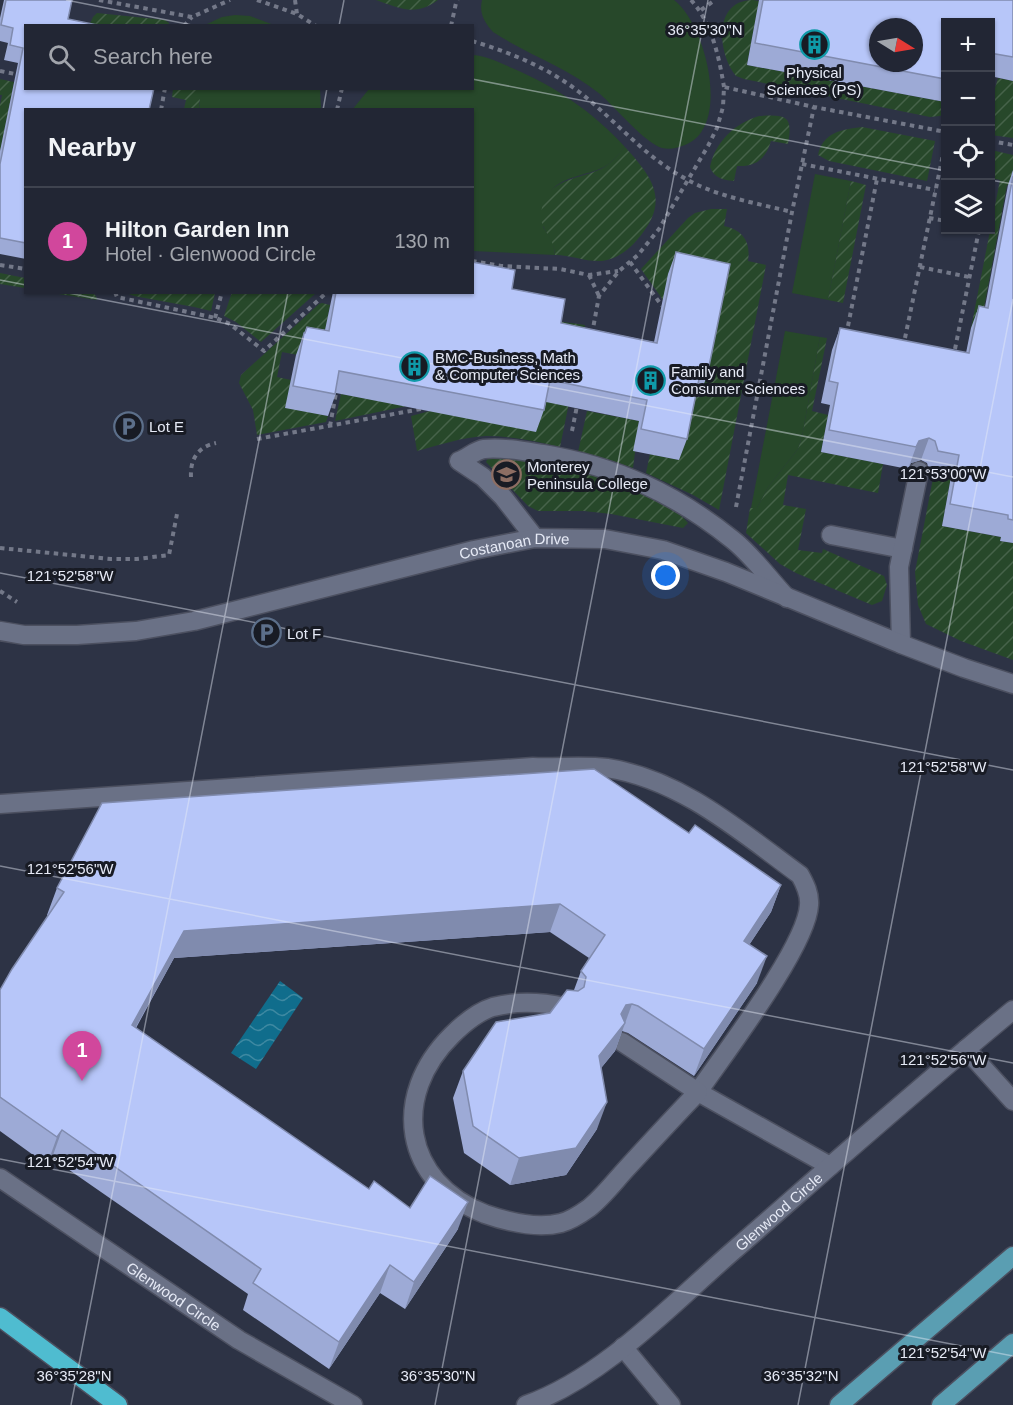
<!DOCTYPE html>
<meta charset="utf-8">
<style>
:root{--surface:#222634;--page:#2e3240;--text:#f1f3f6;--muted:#a2a5ac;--line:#3f434f;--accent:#a1b3fd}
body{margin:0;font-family:Arial,sans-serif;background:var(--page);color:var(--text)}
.controls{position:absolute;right:18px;top:18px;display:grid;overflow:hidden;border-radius:0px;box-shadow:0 2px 4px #0004}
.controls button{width:54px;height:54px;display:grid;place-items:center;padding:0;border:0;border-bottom:2px solid var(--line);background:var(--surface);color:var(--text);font:30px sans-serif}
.compass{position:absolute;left:869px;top:18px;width:54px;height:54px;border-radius:50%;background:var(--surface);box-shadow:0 2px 4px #0004;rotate:101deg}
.you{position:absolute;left:666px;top:576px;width:21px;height:21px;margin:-15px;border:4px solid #fff;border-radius:50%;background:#1a73e8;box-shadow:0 0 0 9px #1a73e833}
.badge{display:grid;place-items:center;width:39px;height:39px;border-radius:50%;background:var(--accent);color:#fff;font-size:20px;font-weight:700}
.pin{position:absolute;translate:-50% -50px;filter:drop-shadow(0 2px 3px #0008)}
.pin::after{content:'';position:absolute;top:32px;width:21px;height:18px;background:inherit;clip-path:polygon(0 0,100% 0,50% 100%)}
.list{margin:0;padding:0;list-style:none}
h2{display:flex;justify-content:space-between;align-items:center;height:78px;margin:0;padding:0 24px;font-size:26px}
h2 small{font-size:20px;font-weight:400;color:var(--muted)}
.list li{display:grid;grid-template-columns:39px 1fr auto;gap:18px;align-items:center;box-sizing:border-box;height:108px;padding:0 24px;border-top:2px solid var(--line)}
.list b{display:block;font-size:22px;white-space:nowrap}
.list p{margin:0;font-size:20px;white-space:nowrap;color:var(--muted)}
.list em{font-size:20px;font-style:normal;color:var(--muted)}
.icon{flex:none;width:33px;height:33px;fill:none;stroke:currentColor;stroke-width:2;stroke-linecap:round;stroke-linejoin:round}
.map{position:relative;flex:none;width:1013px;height:1405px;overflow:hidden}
.search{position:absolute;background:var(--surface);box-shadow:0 2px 4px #0004;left:24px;top:24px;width:450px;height:66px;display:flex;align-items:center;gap:15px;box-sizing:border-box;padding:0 21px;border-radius:0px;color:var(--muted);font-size:22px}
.panel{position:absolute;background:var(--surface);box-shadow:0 2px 4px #0004;left:24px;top:108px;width:450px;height:186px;border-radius:0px}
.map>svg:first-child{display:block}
.grass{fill:#27482a}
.garden{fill:url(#garden-furrows)}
.water{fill:url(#water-waves)}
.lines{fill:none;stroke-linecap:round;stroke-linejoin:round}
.lane-casing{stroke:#4c5060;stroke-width:21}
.street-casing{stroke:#4c5060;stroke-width:21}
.primary-casing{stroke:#4c5060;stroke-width:21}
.highway-casing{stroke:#4c5060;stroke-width:21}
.path{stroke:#737888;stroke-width:4;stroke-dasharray:4.5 4.5;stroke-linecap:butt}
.lane{stroke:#6a7186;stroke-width:18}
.street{stroke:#6a7186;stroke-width:18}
.primary{stroke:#5a9eb2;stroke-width:18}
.highway{stroke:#4fbcd0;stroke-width:18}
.wall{fill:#9daad6}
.shaded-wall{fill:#808bae}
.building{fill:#b7c6f9;stroke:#808bae;stroke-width:1.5;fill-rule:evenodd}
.ticks{fill:none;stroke:#e6eaf6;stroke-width:1.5;stroke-opacity:0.45}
.labels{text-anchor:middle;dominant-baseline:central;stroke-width:6;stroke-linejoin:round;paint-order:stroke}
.poi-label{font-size:15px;fill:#e6eaf6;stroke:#181b24;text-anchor:start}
.street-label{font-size:15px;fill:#e6eaf6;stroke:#181b24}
.ticks-label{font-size:15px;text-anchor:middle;fill:#e6eaf6;stroke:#181b24;stroke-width:6;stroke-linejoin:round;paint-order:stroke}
</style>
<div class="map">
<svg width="1013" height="1405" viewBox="0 0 1013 1405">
<defs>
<pattern id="garden-furrows" width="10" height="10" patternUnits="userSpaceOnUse" patternTransform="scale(1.5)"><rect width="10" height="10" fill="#27482a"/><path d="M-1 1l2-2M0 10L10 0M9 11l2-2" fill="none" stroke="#46634a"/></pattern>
<pattern id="water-waves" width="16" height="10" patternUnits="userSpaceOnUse" patternTransform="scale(1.5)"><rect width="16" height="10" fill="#106d8c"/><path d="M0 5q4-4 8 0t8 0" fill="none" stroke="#3e89a2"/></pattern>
</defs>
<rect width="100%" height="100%" fill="#2d3345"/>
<!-- grass -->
<g class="grass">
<path d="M 482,0 L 674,0 C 706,24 732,127 685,145 C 677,148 670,150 662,148 C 645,143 615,107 600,94 C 567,67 528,55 493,32 C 484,22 479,13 482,0 Z"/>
<polygon points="235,15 250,16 274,25 205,25 222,17"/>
<path d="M 473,55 C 486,56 499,62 512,68 C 555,86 593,112 625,147 C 619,154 613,162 604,167 C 587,176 559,176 549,194 C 544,203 545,217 543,227 L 553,242 L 555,255 L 473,251 L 472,110 L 352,110 L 369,89 L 472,88 Z"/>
<polygon points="193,89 320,89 321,109 199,109 200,102"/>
<polygon points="815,174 851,181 828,300 792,293"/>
<polygon points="785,331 820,337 802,437 798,449 769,486 757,508 751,508"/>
</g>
<!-- garden -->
<g class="garden">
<path d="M 376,0 L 438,0 C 415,17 399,8 376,0 Z"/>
<path d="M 753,0 L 759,1 L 747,65 L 945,102 L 945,113 L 940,116 L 930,117 L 744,79 L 736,76 C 717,53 713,0 753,0 Z"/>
<polygon points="97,13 165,20 169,23 169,25 89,26 93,17"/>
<polygon points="998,78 1013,81 1013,138 991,135 991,102"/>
<polygon points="0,79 14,82 0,153 0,105 2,95 0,95"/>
<polygon points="173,89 195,89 200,97 199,109 184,109 186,100 172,97"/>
<path d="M 759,116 C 787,114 793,116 788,144 L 771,141 C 766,159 755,167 737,166 L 734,181 C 723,180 714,178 710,167 C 715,142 735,123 759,116 Z"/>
<path d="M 862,127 L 935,141 L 927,181 L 829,161 L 818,155 C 822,133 842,129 862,127 Z"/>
<path d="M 625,147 C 655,180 670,202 637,240 C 628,251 616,259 602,261 C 586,262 571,255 555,255 C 555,239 541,230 541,217 C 543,178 575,181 601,169 C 611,164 618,155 625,147 Z"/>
<polygon points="991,150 1013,155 1013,186 1007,185 980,329 971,328 1000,180 991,178"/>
<polygon points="851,181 866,185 843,303 828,300"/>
<path d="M 711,209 L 727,209 L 724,226 C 743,230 751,242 748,261 L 766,265 L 719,510 L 693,495 L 646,473 L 650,454 L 679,460 L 663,300 L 641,269 L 688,218 L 695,213 Z"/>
<polygon points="0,273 25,278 25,288 0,284"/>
<polygon points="232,292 316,292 316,293 261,342 236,322 224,316"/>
<polygon points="52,293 93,293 96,296 97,300"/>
<polygon points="126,293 215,293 211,311 194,307 134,296"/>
<polygon points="322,303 330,305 321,353 298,355 282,352 277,377 291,380 286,407 328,416 326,422 257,435 253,410 239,383 241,375 319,304"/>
<path d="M 557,321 L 585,325 L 560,447 C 536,441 511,436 486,436 C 463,437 439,445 417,451 L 411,416 L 430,411 Z"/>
<polygon points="820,337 827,338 812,411 828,415 821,452 883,464 878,493 788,475 783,505 806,509 798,550 822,553 823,549 884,576 887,585 882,601 872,605 796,573 780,564 746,533 750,508 757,508 769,486 798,449 802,437"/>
<polygon points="341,394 407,406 335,421"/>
<polygon points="587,411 639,421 633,468 613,461 578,452"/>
<path d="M 488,458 C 534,455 660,487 688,523 L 683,528 L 611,514 L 584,511 L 538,511 L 528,506 L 486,462 Z"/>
<polygon points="934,473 951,477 942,526 1001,537 1000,541 1013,543 1013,660 961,641 926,624 918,605 915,572"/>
</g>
<!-- water -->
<polygon class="water" points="280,981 303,998 256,1069 231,1053"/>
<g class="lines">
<defs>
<g id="lane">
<polyline points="831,535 903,549"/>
<path d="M 535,538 L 503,497 L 483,477 L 459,461 C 467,458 476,450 484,449 C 503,447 524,451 543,454 C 616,466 676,494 733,540 C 753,556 769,579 787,598"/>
<polyline points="901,644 899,567 919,471"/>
<path d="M 0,804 L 533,767 C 557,768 583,765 607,768 C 681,779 741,832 800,875 C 805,884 810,894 809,905 C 807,946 724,1054 698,1092 L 830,1166"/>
<path d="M 565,1007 C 541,1002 516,1001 493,1007 C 477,1012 463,1024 452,1035 C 390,1096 403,1182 485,1214 C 508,1222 537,1229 561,1223 C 569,1221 582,1213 589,1208 C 603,1197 615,1181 627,1168 C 650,1143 674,1117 698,1092 L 622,1042"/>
</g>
<g id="street">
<path id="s1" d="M 0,631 L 24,635 L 77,635 L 136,631 L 194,621 L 474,550 L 535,538 L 605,539 L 663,550 L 726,572 L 901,644 L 964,668 L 1013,684"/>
<polyline points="966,1049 1013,1101"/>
<path id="s2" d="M 0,1178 L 239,1340 L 353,1405"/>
<polyline points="623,1347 671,1405"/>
<path id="s3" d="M 526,1405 C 603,1378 672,1304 733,1251 C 826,1170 918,1088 1013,1010"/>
</g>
<g id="primary">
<polyline points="839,1405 1013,1256"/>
<polyline points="941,1405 1013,1343"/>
</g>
<polyline id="highway" points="0,1317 118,1405"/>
</defs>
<!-- lane casing -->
<use href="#lane" class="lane-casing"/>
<!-- street casing -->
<use href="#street" class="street-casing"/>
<!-- primary casing -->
<use href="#primary" class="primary-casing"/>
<!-- highway casing -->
<use href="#highway" class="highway-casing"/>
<!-- path -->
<g class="path">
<polyline points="99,0 192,17 230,0"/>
<polyline points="257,0 297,14 316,26"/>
<polyline points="295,0 297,14"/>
<path d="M 691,0 C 712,23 719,57 724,87"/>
<polyline points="701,10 715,0"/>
<polyline points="184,26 192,17"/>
<polyline points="343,26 355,26"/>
<polyline points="451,26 456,3 458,0"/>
<path d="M 472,41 C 512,53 551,69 583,95 C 619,124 645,157 686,179 C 718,197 756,203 792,212"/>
<polyline points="0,71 15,74"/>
<polyline points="161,110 165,88"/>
<polyline points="337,110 342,88"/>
<polyline points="990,141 1013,145"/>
<polyline points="802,164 935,190"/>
<polyline points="929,218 946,221"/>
<polyline points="472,261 501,266 560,269 589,275 618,271"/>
<polyline points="630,262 662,306"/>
<polyline points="0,265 26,269"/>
<polyline points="920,267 969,277"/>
<polyline points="589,275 599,296"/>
<polyline points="115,292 117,297 216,318 230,324 264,351 327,292"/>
<polyline points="215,318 222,292"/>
<polyline points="848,326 877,179"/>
<polyline points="592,334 599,296 619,271 638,255 659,229 708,146 717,128 723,107 724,87 814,107 946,132"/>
<polyline points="905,338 946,140"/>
<polyline points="955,349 979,230"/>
<polyline points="330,426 336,393"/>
<polyline points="572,431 577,406"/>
<polyline points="257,439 421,409"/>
<path d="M 191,477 C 190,459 198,447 216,443"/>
<polyline points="736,507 792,212 814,107"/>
<polyline points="0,548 111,559 137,559 169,555 177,514"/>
<polyline points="0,591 17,602"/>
</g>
<!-- lane -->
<use href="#lane" class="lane"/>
<!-- street -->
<use href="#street" class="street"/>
<!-- primary -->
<use href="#primary" class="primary"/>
<!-- highway -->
<use href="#highway" class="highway"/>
</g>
<!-- wall -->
<g class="wall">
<polygon points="4,0 72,0 26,110 26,259 0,254 0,151 18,63 4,60 8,43 0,41 0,18"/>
<polygon points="759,0 1013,0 1013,81 990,76 990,22 945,22 945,102 747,65"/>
<polygon points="1013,170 1013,543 1000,541 1001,537 942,526 951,477 930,473 927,463 921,460 911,463 908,469 821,452 830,405 821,403 832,350 840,328 966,353 971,328 979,306 985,307 1008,185"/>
<polygon points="676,252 707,376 699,397 695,396 687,439 679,460 633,451 639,421 546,402 544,410 536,432 336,393 328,416 285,408 296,355 304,333 307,327 325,330 333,292 472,292 512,289 561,323 654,342 668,274"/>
<polygon points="689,833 781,885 771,912 749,945 757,983 694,1076 628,1033 622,1031 615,1051 601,1068 597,1129 566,1175 510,1185 464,1153 453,1098 463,1071 550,1013 574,990 581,971 589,958 550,932 174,958 136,1028 369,1189 458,1229 405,1309 380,1293 329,1369 243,1310 248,1294 52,1158 47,1165 0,1131 0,990 48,916 47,915 57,888"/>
</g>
<!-- shaded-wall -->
<g class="shaded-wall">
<polygon points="929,438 921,460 911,463 908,469 916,447 919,441"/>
<polygon points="781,885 771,912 734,968 744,941"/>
<polygon points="560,904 550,932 174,958 122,1052 132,1025 184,931"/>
<polygon points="767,956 757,983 694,1076 704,1049"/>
<polygon points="632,1004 615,1051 589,1083 599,1056 621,1014 626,1005"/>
<polygon points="607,1102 597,1129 566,1175 510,1185 519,1158"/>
<polygon points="62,1130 52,1158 47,1165 57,1137"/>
<polygon points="468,1202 458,1229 405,1309 414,1282"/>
<polygon points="390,1265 380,1293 329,1369 339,1342"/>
</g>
<!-- building -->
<g class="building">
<polygon points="6,0 72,0 68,19 102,26 26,26 26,88 154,88 149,110 26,110 26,243 0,238 0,164 23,48 10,45 13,28 1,25"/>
<path d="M 763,0 L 1013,0 L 1013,57 L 990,53 L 990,22 L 945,22 L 945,79 L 755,43 ZM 878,27 L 914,27 L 914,63 L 878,63 Z"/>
<polygon points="1013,176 1013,520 1008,519 1008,515 950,504 959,455 938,451 935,441 929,438 919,441 916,447 829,430 838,383 829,381 840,328 969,353 979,306 988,308"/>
<polygon points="676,252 730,264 707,376 700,374 687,439 641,429 647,400 550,380 544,410 339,371 335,394 293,386 304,333 305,333 307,327 329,331 336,292 472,292 472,262 515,270 512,289 565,299 561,323 657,343"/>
<polygon points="594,769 689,833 695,825 781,885 744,941 767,956 704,1049 638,1006 632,1004 626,1005 621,1014 625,1023 599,1056 607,1102 576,1148 519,1158 473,1126 463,1071 496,1022 550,1013 567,990 578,991 584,987 586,977 581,971 605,935 560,904 184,931 132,1025 369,1189 374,1181 410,1208 430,1176 468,1202 414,1282 390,1265 339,1342 253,1283 261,1269 62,1130 57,1137 0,1097 0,990 12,969 64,892 57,888 102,803"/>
</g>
<!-- ticks -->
<path class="ticks" d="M 66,0 L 197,26M 339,26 L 344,0M 472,79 L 946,171M 323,110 L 327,88M 990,180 L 1013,184M 0,280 L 26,285M 63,292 L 1013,477M 0,573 L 1013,770M 0,866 L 1013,1063M 0,1159 L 1013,1356M 71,1405 L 288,292M 435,1405 L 708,0M 798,1405 L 1013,299"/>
<!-- icons -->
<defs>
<symbol id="building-ring" viewBox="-11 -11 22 22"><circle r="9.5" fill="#181b24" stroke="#0f9aa8" stroke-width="1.5"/><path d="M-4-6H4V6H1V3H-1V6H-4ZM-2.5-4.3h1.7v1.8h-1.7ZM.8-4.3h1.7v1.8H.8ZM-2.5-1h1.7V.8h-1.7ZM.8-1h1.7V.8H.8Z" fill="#0f9aa8"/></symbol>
<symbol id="parking-ring" viewBox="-11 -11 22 22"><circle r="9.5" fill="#181b24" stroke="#5c6f8a" stroke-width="1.5"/><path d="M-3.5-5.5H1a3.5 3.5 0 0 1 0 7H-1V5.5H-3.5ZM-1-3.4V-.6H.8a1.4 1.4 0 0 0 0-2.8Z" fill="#5c6f8a"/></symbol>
<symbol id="university-ring" viewBox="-11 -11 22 22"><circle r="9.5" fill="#181b24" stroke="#8d6e63" stroke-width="1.5"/><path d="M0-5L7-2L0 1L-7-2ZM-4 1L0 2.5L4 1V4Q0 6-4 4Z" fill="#8d6e63"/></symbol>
</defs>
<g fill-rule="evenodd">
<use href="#building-ring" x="798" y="28" width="33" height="33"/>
<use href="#building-ring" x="398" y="350" width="33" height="33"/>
<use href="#building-ring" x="634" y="364" width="33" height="33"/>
<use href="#parking-ring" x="112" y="410" width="33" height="33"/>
<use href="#university-ring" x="490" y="458" width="33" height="33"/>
<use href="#parking-ring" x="250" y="616" width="33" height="33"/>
</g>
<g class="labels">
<!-- poi labels -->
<g class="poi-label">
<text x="814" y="72" text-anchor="middle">Physical<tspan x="814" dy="17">Sciences (PS)</tspan></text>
<text x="435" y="357">BMC-Business, Math<tspan x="435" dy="17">&amp; Computer Sciences</tspan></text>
<text x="671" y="371">Family and<tspan x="671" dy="17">Consumer Sciences</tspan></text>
<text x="149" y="426">Lot E</text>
<text x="527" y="466">Monterey<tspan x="527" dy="17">Peninsula College</tspan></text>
<text x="287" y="633">Lot F</text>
</g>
<!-- street labels -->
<g class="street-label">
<text stroke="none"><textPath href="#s1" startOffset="525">Costanoan Drive</textPath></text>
<text stroke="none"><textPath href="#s3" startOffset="320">Glenwood Circle</textPath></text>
<text stroke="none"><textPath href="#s2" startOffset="210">Glenwood Circle</textPath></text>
</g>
</g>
<g class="ticks-label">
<text x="705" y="35">36°35'30"N</text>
<text x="943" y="479">121°53'00"W</text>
<text x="70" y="581">121°52'58"W</text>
<text x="943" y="772">121°52'58"W</text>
<text x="70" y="874">121°52'56"W</text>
<text x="943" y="1065">121°52'56"W</text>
<text x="70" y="1167">121°52'54"W</text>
<text x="943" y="1358">121°52'54"W</text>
<text x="74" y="1381">36°35'28"N</text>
<text x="438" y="1381">36°35'30"N</text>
<text x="801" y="1381">36°35'32"N</text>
</g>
</svg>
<div class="controls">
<button>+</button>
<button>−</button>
<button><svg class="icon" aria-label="locate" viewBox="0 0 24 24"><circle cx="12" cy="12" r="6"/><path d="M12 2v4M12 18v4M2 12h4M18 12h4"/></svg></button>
<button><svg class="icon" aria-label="layers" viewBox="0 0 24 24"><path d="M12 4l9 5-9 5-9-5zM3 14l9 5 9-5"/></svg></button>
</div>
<svg class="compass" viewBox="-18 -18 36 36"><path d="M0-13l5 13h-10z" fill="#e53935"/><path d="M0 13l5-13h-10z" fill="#a2a5ac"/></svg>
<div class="you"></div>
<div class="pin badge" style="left:82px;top:1081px;background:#d1479c">1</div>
<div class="search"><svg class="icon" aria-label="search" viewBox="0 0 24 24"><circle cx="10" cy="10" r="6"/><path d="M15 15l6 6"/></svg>Search here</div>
<section class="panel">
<h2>Nearby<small></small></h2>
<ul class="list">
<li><span class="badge" style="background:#d1479c">1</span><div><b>Hilton Garden Inn</b><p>Hotel · Glenwood Circle</p></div><em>130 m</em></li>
</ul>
</section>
</div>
